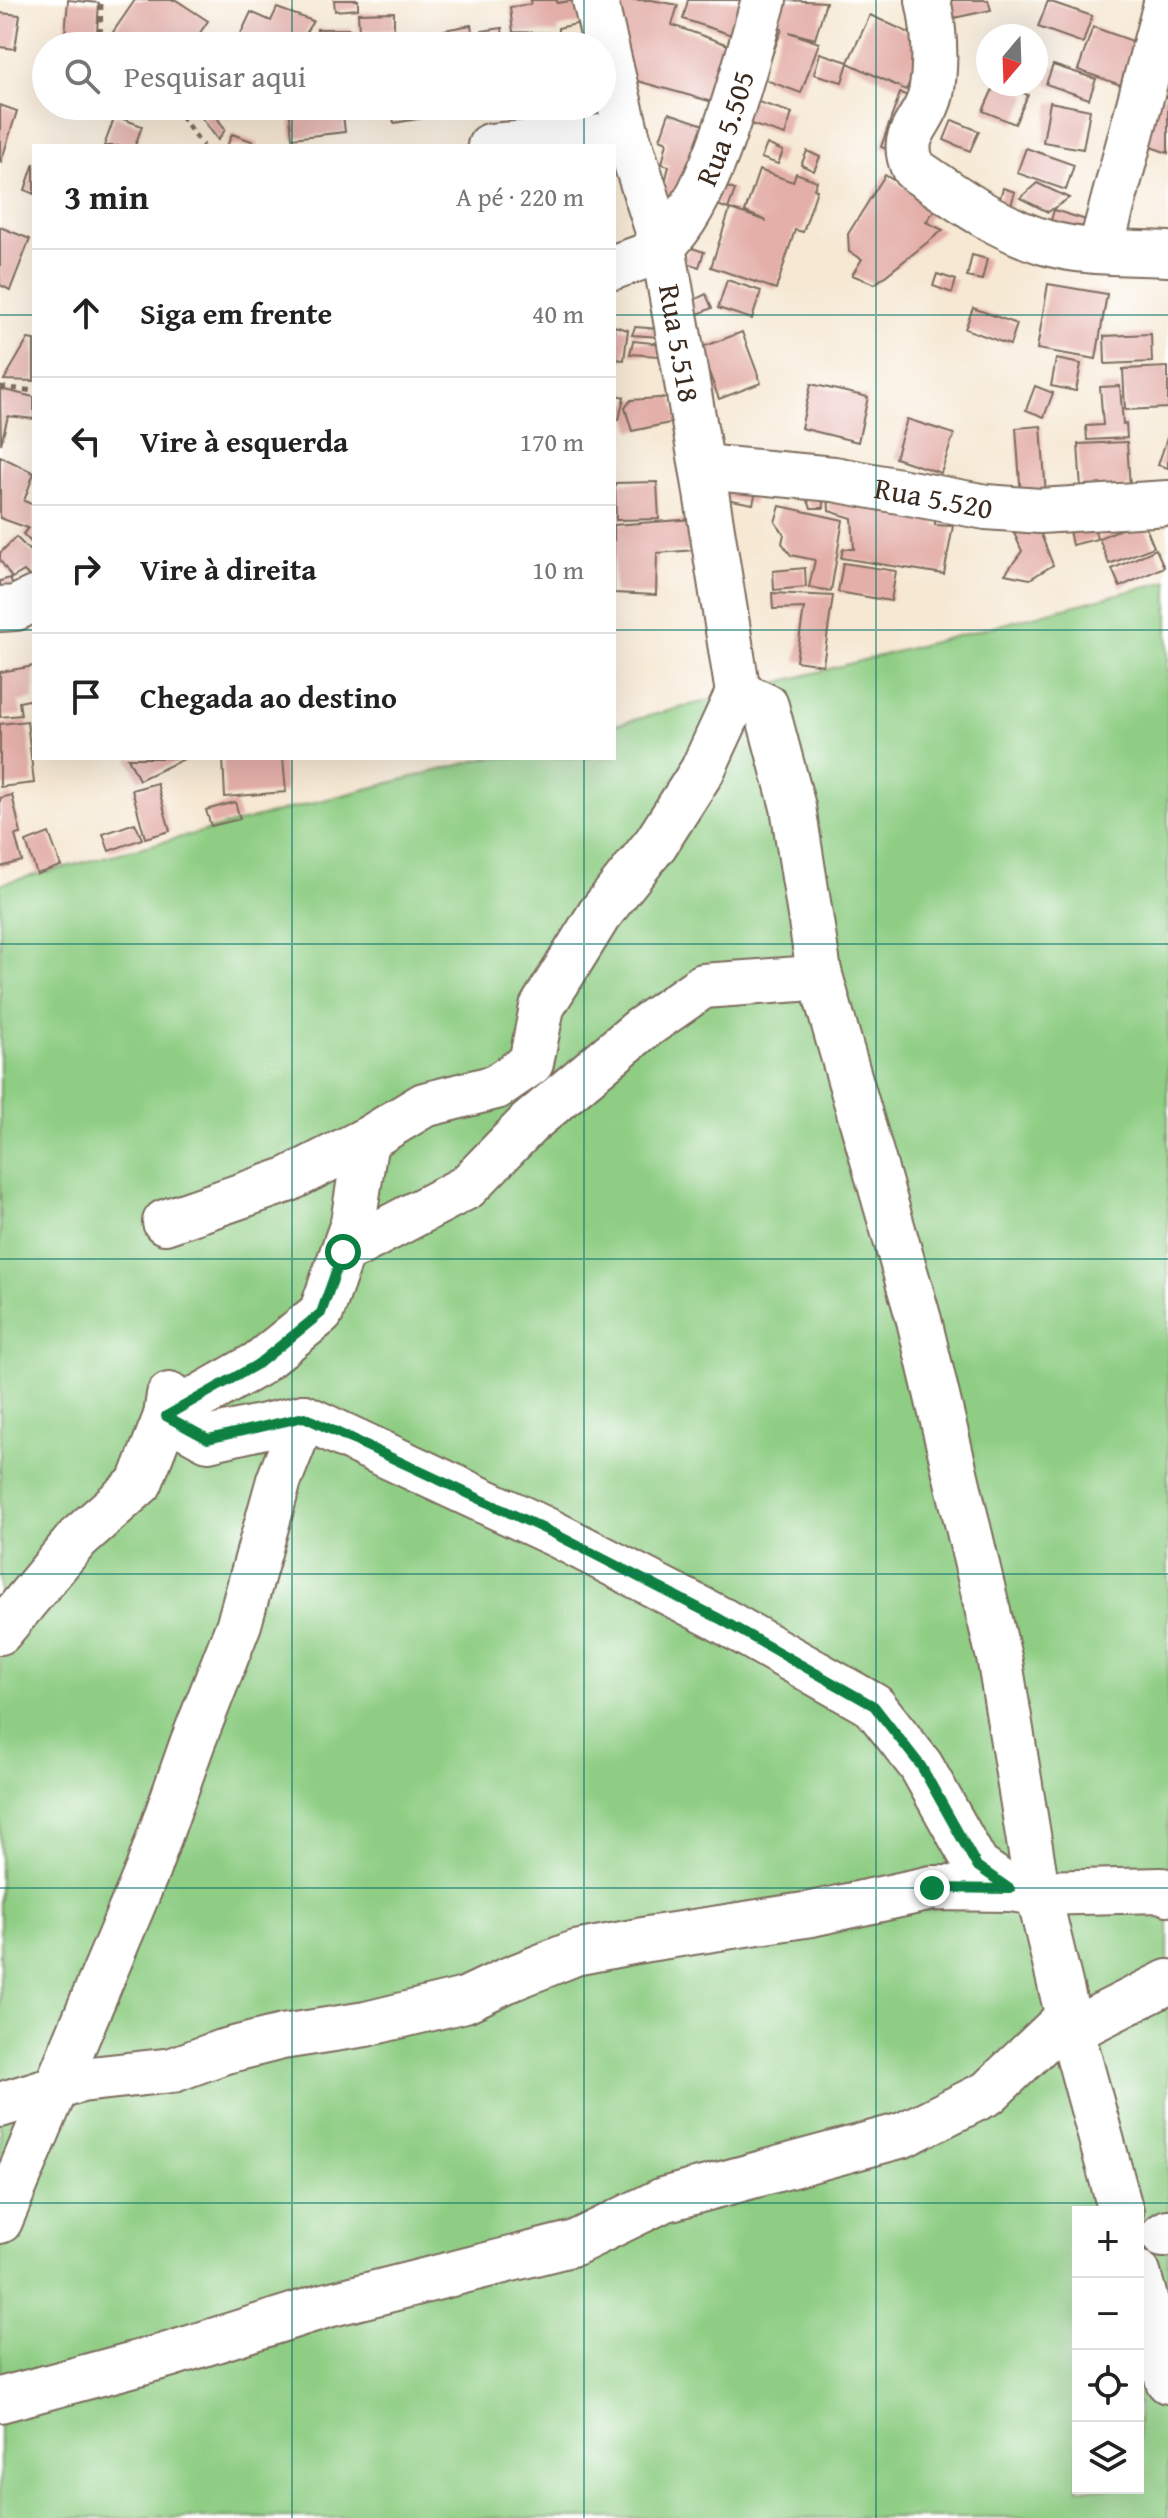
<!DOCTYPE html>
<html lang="pt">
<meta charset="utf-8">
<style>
:root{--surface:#fff;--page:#f2f2f2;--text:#222;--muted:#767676;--line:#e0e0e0}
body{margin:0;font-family:"Gentium Book Plus",serif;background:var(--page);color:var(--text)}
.controls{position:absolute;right:24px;bottom:24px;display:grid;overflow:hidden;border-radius:0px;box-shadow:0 8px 32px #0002}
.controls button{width:72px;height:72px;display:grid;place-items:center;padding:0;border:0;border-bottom:2px solid var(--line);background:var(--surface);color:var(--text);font:40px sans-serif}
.compass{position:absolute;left:976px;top:24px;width:72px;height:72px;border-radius:50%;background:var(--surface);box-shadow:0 8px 32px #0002;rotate:199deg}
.stop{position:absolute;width:24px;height:24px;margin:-18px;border:6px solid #0b8043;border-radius:50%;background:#fff}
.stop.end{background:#0b8043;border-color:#fff;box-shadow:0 2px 8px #0008}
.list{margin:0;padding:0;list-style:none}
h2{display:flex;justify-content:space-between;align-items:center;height:104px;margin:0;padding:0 32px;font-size:34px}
h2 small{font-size:26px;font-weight:400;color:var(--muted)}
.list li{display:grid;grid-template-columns:52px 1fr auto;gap:24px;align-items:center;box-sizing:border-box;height:128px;padding:0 32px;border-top:2px solid var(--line)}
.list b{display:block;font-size:30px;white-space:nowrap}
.list em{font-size:26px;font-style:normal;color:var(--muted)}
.icon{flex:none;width:44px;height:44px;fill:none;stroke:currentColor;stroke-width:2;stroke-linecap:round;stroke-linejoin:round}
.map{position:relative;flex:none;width:1168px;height:2518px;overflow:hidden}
.search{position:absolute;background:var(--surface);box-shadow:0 8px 32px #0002;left:32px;top:32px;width:584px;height:88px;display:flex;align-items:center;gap:20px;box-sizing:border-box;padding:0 28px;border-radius:44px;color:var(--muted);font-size:30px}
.panel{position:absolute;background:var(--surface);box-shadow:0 8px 32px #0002;left:32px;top:144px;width:584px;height:616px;border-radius:0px}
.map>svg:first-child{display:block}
.green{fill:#8ecd83;stroke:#647c50;stroke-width:2;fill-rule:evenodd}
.building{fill:#e4afa9}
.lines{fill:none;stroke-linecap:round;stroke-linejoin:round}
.minor-casing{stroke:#7c6c5d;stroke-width:48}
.path{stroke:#7c6c5d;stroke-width:5;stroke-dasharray:6 6;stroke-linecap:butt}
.minor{stroke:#fff;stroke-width:44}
.route{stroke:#0b8043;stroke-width:10}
.grid{fill:none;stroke:#0f766e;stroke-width:2;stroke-opacity:0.55}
.labels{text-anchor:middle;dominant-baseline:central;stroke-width:7;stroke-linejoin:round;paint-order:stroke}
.street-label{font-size:30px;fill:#3b2a1e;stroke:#fff}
</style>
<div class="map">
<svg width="1168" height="2518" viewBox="0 0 1168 2518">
<rect width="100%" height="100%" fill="#fff"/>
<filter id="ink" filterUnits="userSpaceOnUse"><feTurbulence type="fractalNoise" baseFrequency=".0125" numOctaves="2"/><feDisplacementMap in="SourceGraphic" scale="16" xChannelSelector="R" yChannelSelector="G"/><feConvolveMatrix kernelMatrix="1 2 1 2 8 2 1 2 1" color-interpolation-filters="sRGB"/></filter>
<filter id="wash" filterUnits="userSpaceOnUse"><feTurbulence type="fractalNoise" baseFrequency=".006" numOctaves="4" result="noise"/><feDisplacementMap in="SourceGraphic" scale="32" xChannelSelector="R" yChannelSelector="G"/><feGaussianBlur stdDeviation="1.8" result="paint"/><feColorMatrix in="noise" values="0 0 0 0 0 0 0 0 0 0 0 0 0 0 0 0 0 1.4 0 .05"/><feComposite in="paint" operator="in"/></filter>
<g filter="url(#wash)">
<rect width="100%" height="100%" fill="#f6e8d3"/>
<!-- green -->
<path class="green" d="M 1168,581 L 1168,2518 L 0,2518 L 0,884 L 486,758 L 614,758 L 614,725 ZM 1078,2212 L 1138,2212 L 1138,2488 L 1078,2488 Z"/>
<g id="blocks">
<!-- building -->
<g class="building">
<polygon points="68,0 99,3 96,46 64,46"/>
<polygon points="135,0 176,0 208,21 191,46 134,46 113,32"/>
<polygon points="334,0 358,0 358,9 335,11"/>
<polygon points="531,0 557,0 557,3 576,0 581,23 558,28 558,33 513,32 510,7 531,4"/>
<polygon points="615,0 651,0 678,5 672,25 734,47 720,104 630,79"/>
<polygon points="688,0 754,0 741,38 683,19"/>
<polygon points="784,0 826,2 815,39 789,32 819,43 801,93 763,79 782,29 777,27"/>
<polygon points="944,0 988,0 991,10 949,19"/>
<polygon points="1048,1 1092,16 1083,43 1038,27"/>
<polygon points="277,8 313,21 297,46 235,46 251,12 271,21"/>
<polygon points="394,12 394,30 359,31 358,13"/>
<polygon points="0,13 20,15 15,49 0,47"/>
<polygon points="870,15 929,42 906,90 848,63 842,82 814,74 820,53 848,62"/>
<polygon points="471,25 474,43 447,46 444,30"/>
<polygon points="1093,27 1144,45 1129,88 1078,70"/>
<polygon points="502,28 504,46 484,46 482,31"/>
<polygon points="317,29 350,29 356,33 357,46 317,46"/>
<polygon points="1053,65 1096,79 1089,99 1046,84"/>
<polygon points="995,84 1001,84 1028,95 1015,124 983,111"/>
<polygon points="900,93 919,100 899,154 881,147"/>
<polygon points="1159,94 1168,97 1168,153 1142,144"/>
<polygon points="749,99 792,113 785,135 741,121"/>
<polygon points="1050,102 1090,110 1083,149 1043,142"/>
<polygon points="0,105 17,111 1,162 0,162"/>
<polygon points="289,106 342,106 345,132 292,138"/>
<polygon points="391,106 433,106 435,116 394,123"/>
<polygon points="498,106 575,106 576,123 517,133 517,110 498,112"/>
<polygon points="213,111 225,130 218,140 202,118"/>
<polygon points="669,113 713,128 681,205 661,199 669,166 662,164 667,142 660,139"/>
<polygon points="115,116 142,126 135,146 104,146"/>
<polygon points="952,120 979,131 970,151 944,140"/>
<polygon points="232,134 257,143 259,146 227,146"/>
<polygon points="767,144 783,151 778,164 761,158"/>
<polygon points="1026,148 1074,165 1066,190 1017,173"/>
<polygon points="807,151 820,157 814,171 801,165"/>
<polygon points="34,163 34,194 25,190"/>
<polygon points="759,170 793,182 796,173 817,181 814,189 817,190 803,232 795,230 776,289 711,267 730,209 767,221 745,212"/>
<polygon points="885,175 906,188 941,200 926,222 943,230 875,284 852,275 862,259 849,252 848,234"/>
<polygon points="714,182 735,190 728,209 707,201"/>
<polygon points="1037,183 1069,198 1048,212 1020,198"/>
<polygon points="1003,188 1015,192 1009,211 997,208"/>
<polygon points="1054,210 1099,224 1092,244 1048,230"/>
<polygon points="0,227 30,239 10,290 0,285"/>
<polygon points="689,247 704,252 699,267 684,262"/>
<polygon points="972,255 987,259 982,280 967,277"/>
<polygon points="937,274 956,280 952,293 933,286"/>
<polygon points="727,280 761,291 752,319 718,308"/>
<polygon points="1048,284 1107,294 1096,359 1037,349"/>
<polygon points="706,294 712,308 694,316 688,303"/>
<polygon points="973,308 1017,324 1010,345 965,329"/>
<polygon points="614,326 628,330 624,360 614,359"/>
<polygon points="635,327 660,329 660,337 632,335"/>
<polygon points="742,332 761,383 719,399 700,348"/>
<polygon points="1151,334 1152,362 1105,364 1104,336"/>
<polygon points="28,339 34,340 34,381 4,380"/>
<polygon points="633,341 663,344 659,356 630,354"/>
<polygon points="1056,359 1081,364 1076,391 1051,386"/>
<polygon points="1168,367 1168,408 1125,410 1123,369"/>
<polygon points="811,384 868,397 858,442 801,428"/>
<polygon points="1035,386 1053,393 1044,417 1026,410"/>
<polygon points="1120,386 1123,424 1126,423 1127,438 1087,440 1086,426 1103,425 1100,387"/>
<polygon points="0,389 34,397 34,419 8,416 1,444"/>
<polygon points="614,394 624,397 619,420 614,419"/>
<polygon points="672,397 679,421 632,431 625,408 631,400"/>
<polygon points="907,419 954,434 941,473 895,458"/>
<polygon points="1041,426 1046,495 1021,497 1016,428"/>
<polygon points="1168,435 1168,468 1158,465"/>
<polygon points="1127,442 1130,487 1081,489 1078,444"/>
<polygon points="0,456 34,473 24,501 34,505 34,545 23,534 28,528 0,518"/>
<polygon points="657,482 659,519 616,520 615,483"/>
<polygon points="727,483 757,487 753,504 726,499"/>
<polygon points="820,489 824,508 811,508 805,494"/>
<polygon points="828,490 935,517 935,525 953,526 944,574 841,558 843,549 854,549 852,518 829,511"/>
<polygon points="780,506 843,520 831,591 809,587 815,560 791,555 782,543 784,534 775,522"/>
<polygon points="1091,510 1097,539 1072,545 1066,516"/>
<polygon points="707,518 709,549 657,553 656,595 614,593 614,525"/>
<polygon points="1143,520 1154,547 1109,564 1099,538"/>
<polygon points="1037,524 1053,565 1030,579 1005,574 1022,551 1014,533"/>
<polygon points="16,537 34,555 34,581 24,571 12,578 0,560 0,553"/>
<polygon points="1156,549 1164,567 1120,587 1112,569"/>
<polygon points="843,563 896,571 891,601 838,592"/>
<polygon points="805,568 806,587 774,590 773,571"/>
<polygon points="10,578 15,592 0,597 0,581"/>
<polygon points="772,593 833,596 823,665 796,661 804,608 773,609"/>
<polygon points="34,666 34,699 19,702 21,715 0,717 0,672"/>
<polygon points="27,721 34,783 0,787 0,724"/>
<polygon points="128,758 186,758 139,780"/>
<polygon points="223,758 283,758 286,792 225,797"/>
<polygon points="157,783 170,831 145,838 132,790"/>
<polygon points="12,795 21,834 15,835 22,861 0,867 0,798"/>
<polygon points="235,802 240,819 211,826 206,810"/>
<polygon points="135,823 142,839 109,851 103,834"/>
<polygon points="49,833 61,866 37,874 26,842"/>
</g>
</g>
</g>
<g filter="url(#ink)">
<use href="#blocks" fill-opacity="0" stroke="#7c6c5d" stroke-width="2"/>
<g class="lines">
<defs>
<g id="minor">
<path id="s1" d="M 595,0 L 627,135 L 663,247 L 702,467 L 738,693"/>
<path d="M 928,0 C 935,32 937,62 931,94 C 924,125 897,133 914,169 C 955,197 996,227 1044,242 C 1083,254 1128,252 1168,254"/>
<polyline points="490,146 627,135"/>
<polyline points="1100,251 1167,0"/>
<path id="s2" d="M 614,267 C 629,261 653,256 665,244 C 714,196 744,68 764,0"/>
<path id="s3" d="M 702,467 L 834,479 L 986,507 L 1040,511 L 1168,503"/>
<polyline points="0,609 16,608 34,599"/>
<polyline points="738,693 766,706 793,807 819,972 919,1320 1000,1662 1036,1884 1068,2017 1121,2212"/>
<polyline points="165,1222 287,1180 366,1140 424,1105 496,1087 531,1063 542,1007 599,915 656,843 702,771 738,693"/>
<polyline points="343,1252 467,1187 529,1123 640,1030 703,986 800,979 819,972"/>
<polyline points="166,1416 258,1364 321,1313 353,1223 366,1140"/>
<polyline points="304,1417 555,1534 720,1619 874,1706 921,1766 977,1866 1010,1889 1038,1893 1162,1890 1168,1893"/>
<polyline points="0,1632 78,1538 140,1483 166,1416 169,1395"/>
<polyline points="1071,2031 1168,1982"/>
<polyline points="0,2105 81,2080 173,2070 222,2052 282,2037 366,2024 465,2000 505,1981 575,1953 648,1939 811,1914 932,1888 1010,1889"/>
<polyline points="0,2221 148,1869 192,1744 239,1624 279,1480 304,1417 208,1439 166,1416"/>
<polyline points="1163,2235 1168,2232"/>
<polyline points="1138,2273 1168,2381"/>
<polyline points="0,2400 168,2355 324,2306 575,2243 663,2200 903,2135 988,2093 1068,2017"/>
</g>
</defs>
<!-- minor casing -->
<use href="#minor" class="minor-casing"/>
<!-- path -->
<g class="path">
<polyline points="100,46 101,0"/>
<polyline points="173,106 203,146"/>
<polyline points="0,387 34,391"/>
</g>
<!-- minor -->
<use href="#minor" class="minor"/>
</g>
</g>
<g class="lines" filter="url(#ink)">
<!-- route -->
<polyline class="route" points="343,1252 321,1313 258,1364 166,1416 208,1439 304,1417 555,1534 720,1619 874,1706 921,1766 977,1866 1010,1889 932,1888"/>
</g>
<!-- grid -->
<path class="grid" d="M 292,0 L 292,46M 584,0 L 584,46M 876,0 L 876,2518M 292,106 L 292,146M 584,106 L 584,146M 0,315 L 34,315M 614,315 L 1168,315M 0,630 L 34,630M 614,630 L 1168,630M 292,758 L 292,2518M 584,758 L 584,2518M 0,944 L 1168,944M 0,1259 L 1168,1259M 0,1574 L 1168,1574M 0,1888 L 1168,1888M 0,2203 L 1168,2203"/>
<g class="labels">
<!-- street labels -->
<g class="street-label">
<text stroke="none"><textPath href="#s2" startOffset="188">Rua 5.505</textPath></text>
<text stroke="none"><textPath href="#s1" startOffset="354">Rua 5.518</textPath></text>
<text stroke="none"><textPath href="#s3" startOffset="234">Rua 5.520</textPath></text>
</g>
</g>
</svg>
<div class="controls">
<button>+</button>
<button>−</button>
<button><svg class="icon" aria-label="locate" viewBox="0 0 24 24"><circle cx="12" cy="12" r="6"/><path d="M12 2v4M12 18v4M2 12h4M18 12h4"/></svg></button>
<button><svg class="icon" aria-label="layers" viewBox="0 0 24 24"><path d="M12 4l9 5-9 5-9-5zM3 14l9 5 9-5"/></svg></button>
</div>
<svg class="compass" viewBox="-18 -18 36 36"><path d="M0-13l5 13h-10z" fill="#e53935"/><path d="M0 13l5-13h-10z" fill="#767676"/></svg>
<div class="stop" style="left:343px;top:1252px"></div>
<div class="stop end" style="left:932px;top:1888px"></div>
<div class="search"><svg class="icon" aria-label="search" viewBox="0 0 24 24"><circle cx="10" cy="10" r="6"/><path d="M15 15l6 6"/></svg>Pesquisar aqui</div>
<section class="panel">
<h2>3 min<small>A pé · 220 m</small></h2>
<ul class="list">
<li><svg class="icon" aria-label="ahead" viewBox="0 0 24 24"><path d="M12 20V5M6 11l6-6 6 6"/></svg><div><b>Siga em frente</b></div><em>40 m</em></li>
<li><svg class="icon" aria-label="left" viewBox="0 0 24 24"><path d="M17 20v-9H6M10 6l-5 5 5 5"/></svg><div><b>Vire à esquerda</b></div><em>170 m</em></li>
<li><svg class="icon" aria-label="right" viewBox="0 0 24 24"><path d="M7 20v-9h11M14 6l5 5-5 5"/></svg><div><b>Vire à direita</b></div><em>10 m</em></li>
<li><svg class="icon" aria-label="arrive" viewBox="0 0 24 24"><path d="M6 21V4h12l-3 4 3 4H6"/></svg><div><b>Chegada ao destino</b></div></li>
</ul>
</section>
</div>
